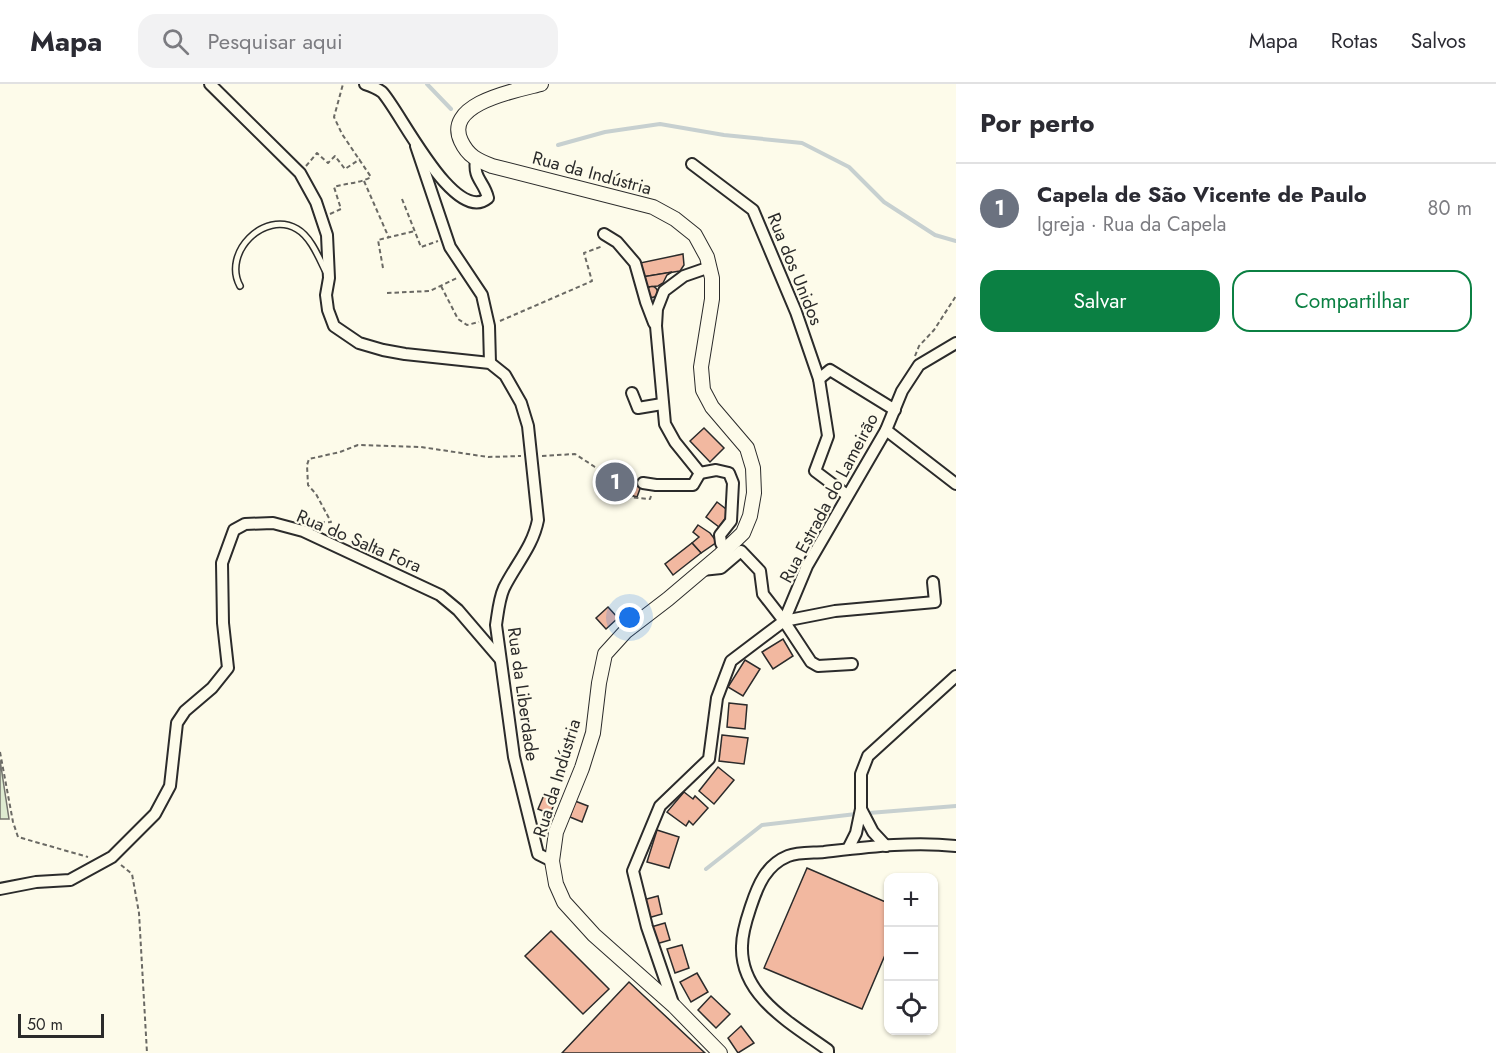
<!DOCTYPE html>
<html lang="pt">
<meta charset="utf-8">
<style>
:root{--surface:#fff;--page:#f2f2f3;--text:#2b2b33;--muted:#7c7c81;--line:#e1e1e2;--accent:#0b8043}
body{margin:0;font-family:Jost,sans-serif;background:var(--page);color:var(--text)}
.controls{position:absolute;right:18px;bottom:18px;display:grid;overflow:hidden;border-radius:12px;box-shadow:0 2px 4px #0004}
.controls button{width:54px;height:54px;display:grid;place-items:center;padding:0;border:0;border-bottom:2px solid var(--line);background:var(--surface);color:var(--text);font:30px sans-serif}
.scale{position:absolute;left:18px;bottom:15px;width:86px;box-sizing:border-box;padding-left:6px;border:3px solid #2b2b2b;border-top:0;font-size:16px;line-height:21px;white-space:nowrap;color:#2b2b2b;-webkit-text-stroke:4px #fdfbea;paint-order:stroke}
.you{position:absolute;left:630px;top:534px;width:21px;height:21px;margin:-15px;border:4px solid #fff;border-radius:50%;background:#1a73e8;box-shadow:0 0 0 9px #1a73e833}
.badge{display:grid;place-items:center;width:39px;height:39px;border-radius:50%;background:var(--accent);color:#fff;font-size:20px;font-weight:700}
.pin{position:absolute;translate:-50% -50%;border:3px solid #fff;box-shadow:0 2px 6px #0006}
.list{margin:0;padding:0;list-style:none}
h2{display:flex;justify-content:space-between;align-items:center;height:78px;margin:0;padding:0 24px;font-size:26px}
h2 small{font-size:20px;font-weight:400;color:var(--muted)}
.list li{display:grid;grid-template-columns:39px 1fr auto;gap:18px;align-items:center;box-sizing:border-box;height:90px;padding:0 24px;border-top:2px solid var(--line)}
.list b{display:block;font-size:22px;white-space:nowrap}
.list p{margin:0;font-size:20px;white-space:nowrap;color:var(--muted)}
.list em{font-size:20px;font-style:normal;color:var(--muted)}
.actions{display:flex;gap:12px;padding:18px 24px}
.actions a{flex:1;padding:14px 0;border:2px solid var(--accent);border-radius:18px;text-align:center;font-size:21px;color:var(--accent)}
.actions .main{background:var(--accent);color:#fff}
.icon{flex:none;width:33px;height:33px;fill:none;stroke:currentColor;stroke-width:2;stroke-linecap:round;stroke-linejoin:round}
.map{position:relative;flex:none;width:956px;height:969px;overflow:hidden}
header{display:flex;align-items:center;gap:36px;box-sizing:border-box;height:84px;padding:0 30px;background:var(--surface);border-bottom:2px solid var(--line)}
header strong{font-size:28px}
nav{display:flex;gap:33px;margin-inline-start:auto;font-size:21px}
.search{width:420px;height:54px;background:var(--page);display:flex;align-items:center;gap:15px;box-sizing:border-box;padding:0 21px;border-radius:18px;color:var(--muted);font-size:22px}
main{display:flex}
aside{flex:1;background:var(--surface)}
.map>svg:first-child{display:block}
.green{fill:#deebd1;stroke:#74746e;stroke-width:1.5}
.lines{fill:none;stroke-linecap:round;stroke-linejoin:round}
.stream{stroke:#c7d0d0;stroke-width:4}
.building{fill:#f2b8a0;stroke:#2b2b2b;stroke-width:1.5}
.service-casing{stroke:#2b2b2b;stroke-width:8}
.minor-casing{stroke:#2b2b2b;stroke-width:14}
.tertiary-casing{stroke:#2b2b2b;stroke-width:16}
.path{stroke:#6a6964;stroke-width:2;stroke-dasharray:4.5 3;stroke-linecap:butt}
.service{stroke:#fdfbea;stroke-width:5}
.minor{stroke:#fdfbea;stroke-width:10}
.tertiary{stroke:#fdfbea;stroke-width:14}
.labels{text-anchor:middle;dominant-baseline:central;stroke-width:4.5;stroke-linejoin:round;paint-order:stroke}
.street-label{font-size:18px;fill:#2b2b2b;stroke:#fdfbea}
</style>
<header>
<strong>Mapa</strong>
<div class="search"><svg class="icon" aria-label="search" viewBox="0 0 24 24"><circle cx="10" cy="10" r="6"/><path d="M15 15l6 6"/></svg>Pesquisar aqui</div>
<nav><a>Mapa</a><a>Rotas</a><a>Salvos</a></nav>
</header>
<main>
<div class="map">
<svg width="956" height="969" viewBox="0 0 956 969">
<rect width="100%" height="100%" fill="#fdfbea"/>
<!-- green -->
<polygon class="green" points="0,676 9,735 0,735"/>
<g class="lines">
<!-- stream -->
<g class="stream">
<polyline points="427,0 451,25"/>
<polyline points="558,61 605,48 660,40 724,51 802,59 849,83 884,118 935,151 956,157"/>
<polyline points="869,729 956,722"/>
<polyline points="706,785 762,741 856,730"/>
</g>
</g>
<!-- building -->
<g class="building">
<polygon points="683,170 684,181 680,187 642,193 640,179"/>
<polygon points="672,188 667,191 663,199 658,202 647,203 642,193"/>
<circle cx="652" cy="208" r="5.5"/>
<polygon points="704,344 724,364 710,378 690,357"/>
<polygon points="603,390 614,394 615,392 641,402 637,413 613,406 611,410 597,405"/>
<polygon points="717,418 730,428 719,443 706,433"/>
<polygon points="698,441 710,449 717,458 701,469 692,459 699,453 693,448"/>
<polygon points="692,459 701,469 673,491 665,480"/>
<polygon points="608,523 618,534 606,545 596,534"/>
<polygon points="783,555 793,572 773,585 762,568"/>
<polygon points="745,576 760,585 743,612 728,603"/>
<polygon points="729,619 747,621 745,645 727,643"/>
<polygon points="722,651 748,654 744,680 719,677"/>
<polygon points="718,683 734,696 714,720 699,707"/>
<polygon points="684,708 693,715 695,712 708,724 693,741 689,737 686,742 667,728"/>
<polygon points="544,711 556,716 550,730 538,725"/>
<polygon points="575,717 588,722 582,738 570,733"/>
<polygon points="657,746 679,753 669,784 647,778"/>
<polygon points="807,784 888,819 888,864 862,925 764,884"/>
<polygon points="658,812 662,830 648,834 643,816"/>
<polygon points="665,839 670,856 656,860 651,843"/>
<polygon points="551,847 609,905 583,930 525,872"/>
<polygon points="682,861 689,884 675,889 667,865"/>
<polygon points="697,889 708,908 691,918 680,898"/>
<polygon points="629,898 705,969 562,969"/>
<polygon points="711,912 730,930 716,944 698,926"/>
<polygon points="741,942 754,959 738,969 728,954"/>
</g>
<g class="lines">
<defs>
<path id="service" d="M 240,202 C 222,169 264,126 297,145 C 311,153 319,174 326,188"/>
<g id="minor">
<path d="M 210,0 L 300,89 L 316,118 L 327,151 L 329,194 L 326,211 L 328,226 L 334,242 L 359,259 L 383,266 L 405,270 L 490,279 L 505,291 L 521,319 L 528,342 L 538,436 C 533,462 516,480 504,504 C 499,515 498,528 496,541 L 514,673 L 538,770 L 552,777"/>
<path d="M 365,0 C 371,2 377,4 382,8 C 399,25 454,142 488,114 C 484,97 473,95 476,76"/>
<polyline points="416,62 450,163 482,211 489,242 490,279"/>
<polyline points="692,80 753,126 796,228 819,295 828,352 815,387 847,411"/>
<polyline points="604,150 617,158 635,179 646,218 654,239"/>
<polyline points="819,295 830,286 895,326"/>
<polyline points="632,309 638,324 662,320"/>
<polyline points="886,346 956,400"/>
<polyline points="700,389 675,358 665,340 656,242 657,225 664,207 684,192 710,183"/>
<polyline points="700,389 716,386 729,389 733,399 731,437 720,451 721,459 725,466"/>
<polyline points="643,399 656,401 693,401 700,389"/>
<polyline points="702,486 721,484 741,467 760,487 763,510 784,537 811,578 818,582 852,580"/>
<polyline points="784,537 835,527 935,518 933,498"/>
<polyline points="861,725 873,748 886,762"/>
<polyline points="848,765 856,749 861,725 861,690 868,672 956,592"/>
<polyline points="0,805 36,798 70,796 112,773 155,730 170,702 177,639 185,627 212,604 228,584 223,539 222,479 234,446 245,440 273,439 303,447 440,511 458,526 500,575"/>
<polyline points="674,922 647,843 633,787 660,722 709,675 717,614 731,577 784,537 807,482 886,346 902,307 919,281 956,259"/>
<path d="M 828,969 L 828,966 C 792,940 740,912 742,862 C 742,848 747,834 751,822 C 758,801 766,781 788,772 C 798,768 813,769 824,768 C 867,763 912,757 956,762"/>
</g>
<path id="tertiary" d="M 541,0 C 518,6 443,19 461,57 C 468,72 477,76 492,82 L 653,123 L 675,135 L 695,151 L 707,173 L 712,194 L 712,215 L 701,283 L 703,306 L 712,323 L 747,364 L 753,384 L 754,409 L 750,432 L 743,449 L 720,471 L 668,515 L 625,548 L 605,570 L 599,599 L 593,649 L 582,684 L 556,748 L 552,777 L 556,800 L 564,818 L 594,851 L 674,922 L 720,969"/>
</defs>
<!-- service casing -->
<use href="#service" class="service-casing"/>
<!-- minor casing -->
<use href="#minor" class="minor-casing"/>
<!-- tertiary casing -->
<use href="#tertiary" class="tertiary-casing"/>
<!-- path -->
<g class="path">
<polyline points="306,82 317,69 328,79 335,72 345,85 360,75"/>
<polyline points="364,97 389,154"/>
<polyline points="402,115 421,163 438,157"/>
<path d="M 330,130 L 341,125 L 334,103 C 346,99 358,100 371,93 L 342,50 L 334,33 L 343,0"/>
<polyline points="383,184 378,156 415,147"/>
<polyline points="441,202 458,235 467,241 479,238"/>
<polyline points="387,209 430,207 457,194"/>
<polyline points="500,237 592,197 584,169 603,162"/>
<polyline points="915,272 919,262 934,246 956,212"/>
<polyline points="542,372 575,370 595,383 632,395"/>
<polyline points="604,411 650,415 651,412"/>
<polyline points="313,439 331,438 316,410 308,401 307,381 309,375 340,368 358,361 421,363 488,373 521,372"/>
<polyline points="0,668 13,738 18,753 88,773"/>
<polyline points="121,781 132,790 139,829 147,969"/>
</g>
<!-- service -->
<use href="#service" class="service"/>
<!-- minor -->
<use href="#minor" class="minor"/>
<!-- tertiary -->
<use href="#tertiary" class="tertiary"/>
</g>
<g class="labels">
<!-- street labels -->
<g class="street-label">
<text transform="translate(592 89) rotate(15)">Rua da Indústria</text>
<text transform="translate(795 185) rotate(68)">Rua dos Unidos</text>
<text transform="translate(829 414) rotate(-62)">Rua Estrada do Lameirão</text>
<text transform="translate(359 457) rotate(23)">Rua do Salta Fora</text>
<text transform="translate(523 610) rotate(82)">Rua da Liberdade</text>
<text transform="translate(557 694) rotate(-73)">Rua da Indústria</text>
</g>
</g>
</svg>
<div class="controls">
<button>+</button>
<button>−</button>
<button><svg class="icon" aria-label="locate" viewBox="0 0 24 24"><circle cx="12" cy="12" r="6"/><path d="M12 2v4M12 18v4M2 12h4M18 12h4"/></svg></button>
</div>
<div class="scale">50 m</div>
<div class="you"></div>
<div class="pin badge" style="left:615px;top:398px;background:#6b7280">1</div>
</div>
<aside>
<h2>Por perto<small></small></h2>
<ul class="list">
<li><span class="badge" style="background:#6b7280">1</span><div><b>Capela de São Vicente de Paulo</b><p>Igreja · Rua da Capela</p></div><em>80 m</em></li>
</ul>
<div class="actions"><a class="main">Salvar</a><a>Compartilhar</a></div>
</aside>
</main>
